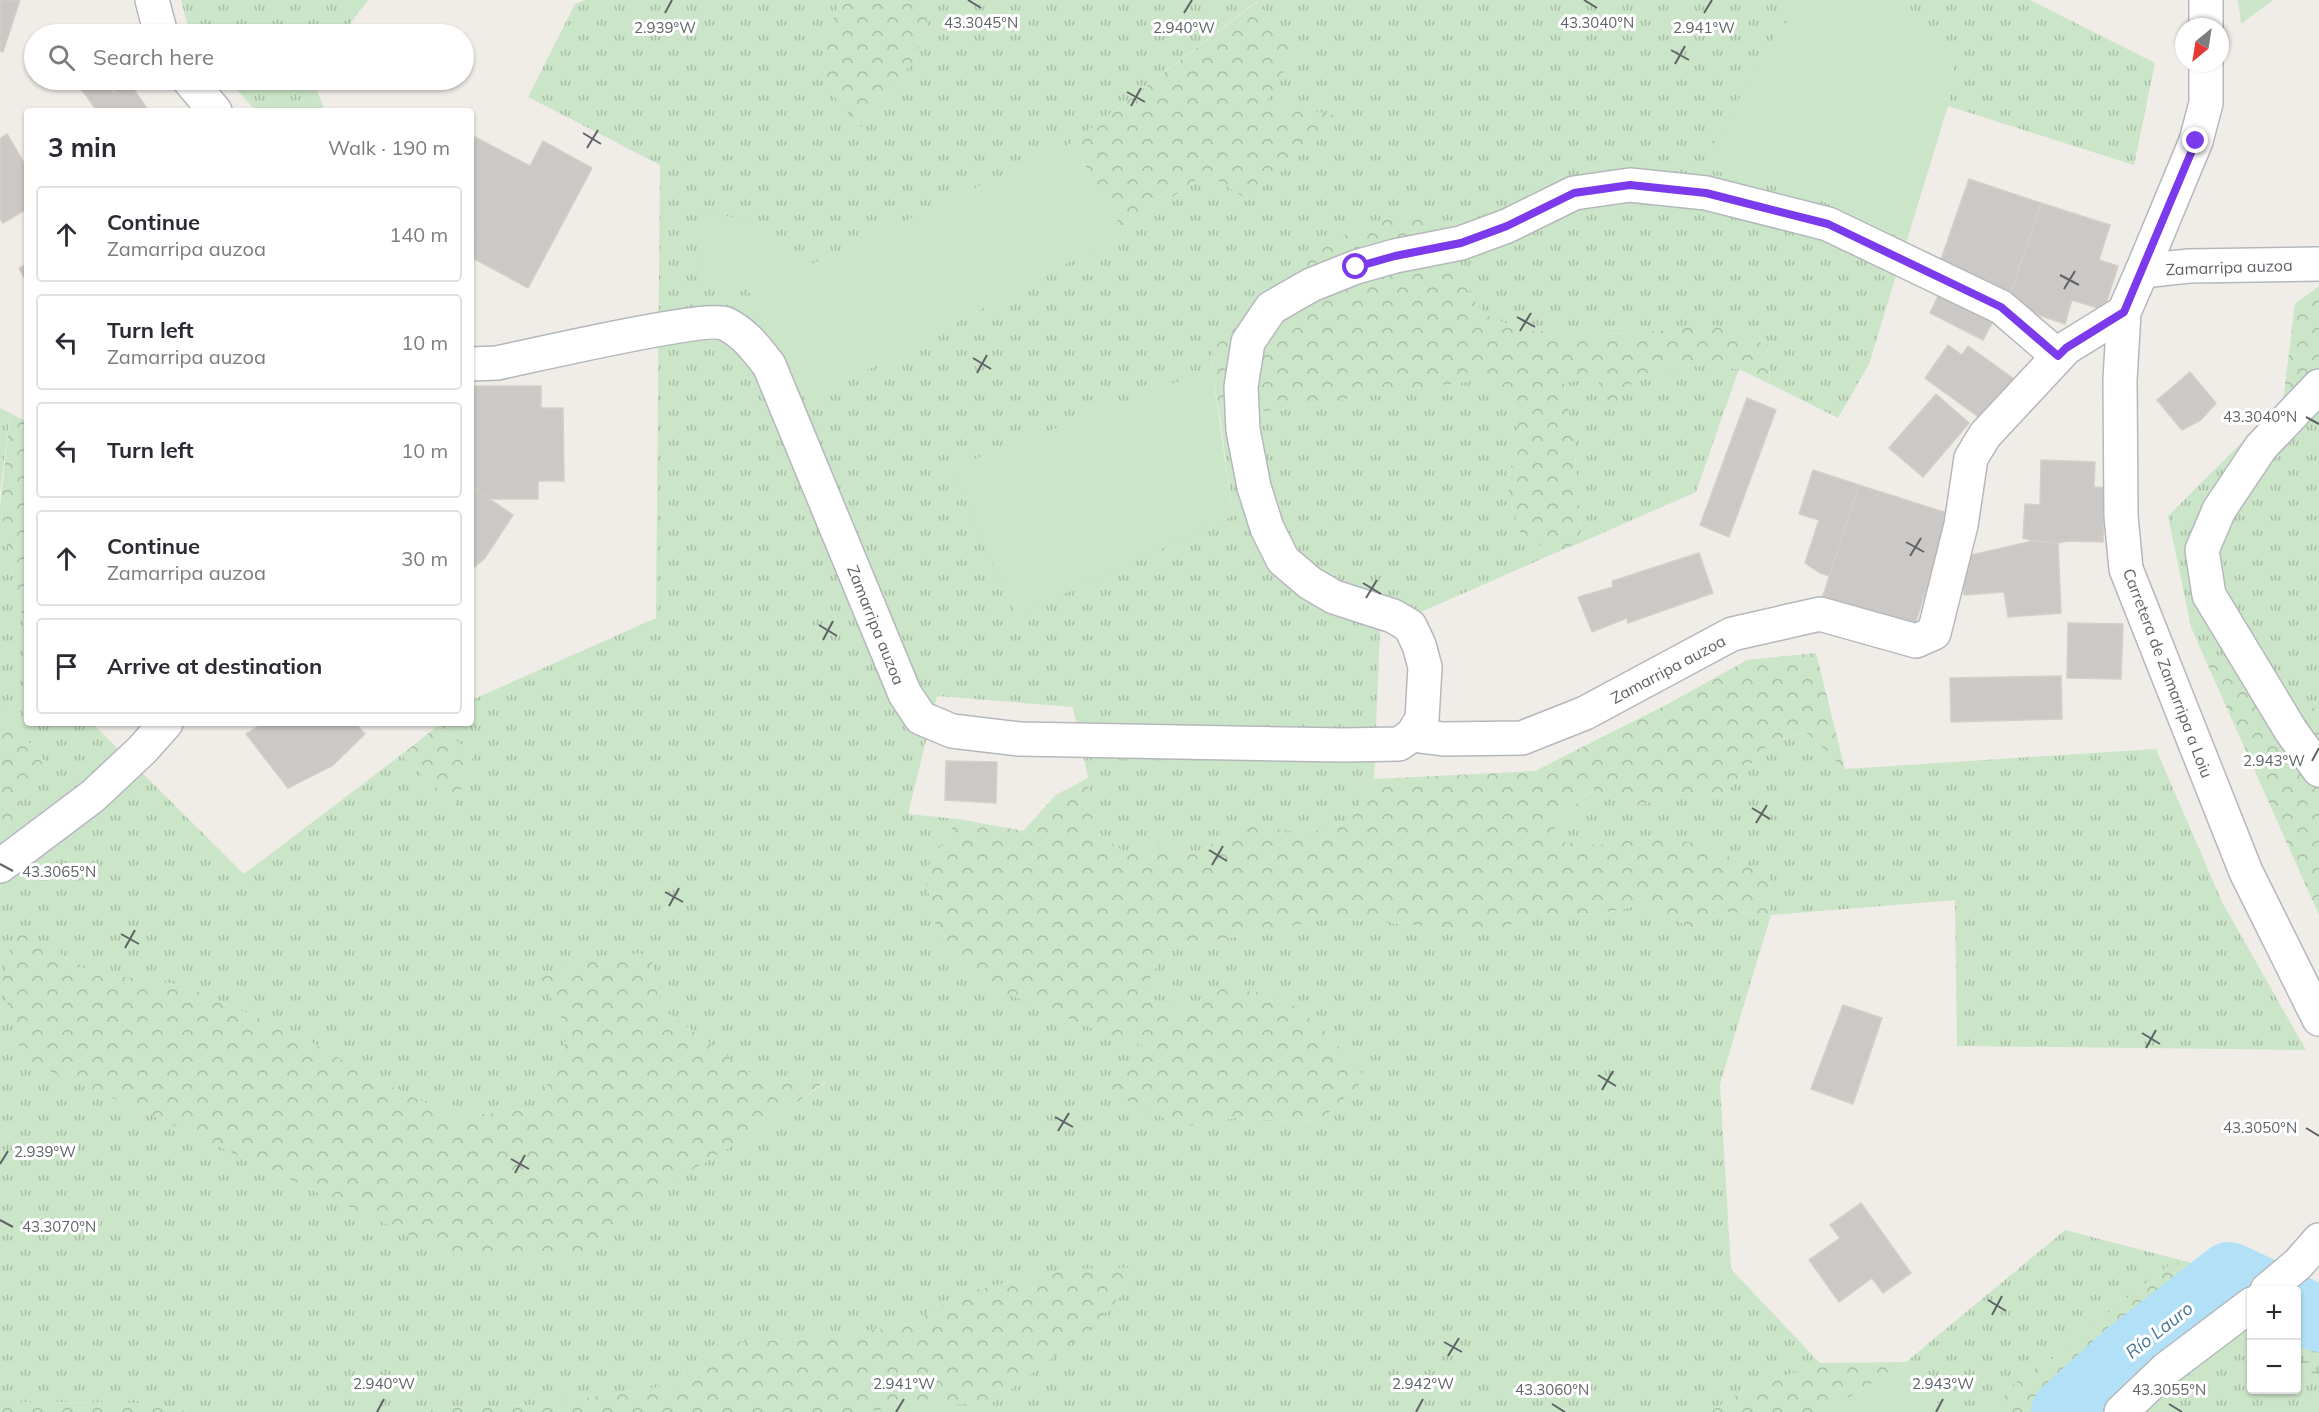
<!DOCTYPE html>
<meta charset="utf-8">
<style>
:root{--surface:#fff;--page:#f7f7f7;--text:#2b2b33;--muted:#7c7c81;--line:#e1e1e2}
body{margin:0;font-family:Mulish,sans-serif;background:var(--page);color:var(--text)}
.controls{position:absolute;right:18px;bottom:18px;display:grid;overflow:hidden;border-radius:6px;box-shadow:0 2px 4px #0004}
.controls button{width:54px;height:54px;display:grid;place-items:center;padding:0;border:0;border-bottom:2px solid var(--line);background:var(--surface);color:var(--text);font:30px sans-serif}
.compass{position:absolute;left:2175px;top:18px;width:54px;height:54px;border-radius:50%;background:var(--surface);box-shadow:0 2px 4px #0004;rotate:210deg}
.stop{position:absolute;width:18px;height:18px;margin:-14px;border:4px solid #7c3aed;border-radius:50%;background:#fff}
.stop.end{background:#7c3aed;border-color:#fff;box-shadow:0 2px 6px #0008}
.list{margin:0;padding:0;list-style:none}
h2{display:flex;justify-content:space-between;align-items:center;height:78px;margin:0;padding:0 24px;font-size:26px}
h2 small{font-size:20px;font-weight:400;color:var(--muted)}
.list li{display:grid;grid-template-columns:39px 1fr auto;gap:18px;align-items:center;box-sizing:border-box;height:96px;margin:0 12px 12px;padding:0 12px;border:2px solid var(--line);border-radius:6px}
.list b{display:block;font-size:22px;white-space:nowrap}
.list p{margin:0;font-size:20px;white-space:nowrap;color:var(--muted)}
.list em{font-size:20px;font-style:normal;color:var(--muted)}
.icon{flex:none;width:33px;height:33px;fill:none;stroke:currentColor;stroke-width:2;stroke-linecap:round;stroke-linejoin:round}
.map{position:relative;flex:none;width:2319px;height:1412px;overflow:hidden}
.search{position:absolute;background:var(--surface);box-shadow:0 2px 4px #0004;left:24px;top:24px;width:450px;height:66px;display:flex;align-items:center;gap:15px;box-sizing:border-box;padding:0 21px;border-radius:33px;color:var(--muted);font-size:22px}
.panel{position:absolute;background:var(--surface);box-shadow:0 2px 4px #0004;left:24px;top:108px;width:450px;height:618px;border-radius:6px}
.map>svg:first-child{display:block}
.grass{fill:url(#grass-tufts);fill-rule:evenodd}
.forest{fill:url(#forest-crowns)}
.wetland{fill:url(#wetland-marsh)}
.green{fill:#cbe5c8}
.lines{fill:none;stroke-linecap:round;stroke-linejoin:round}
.river{stroke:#b1e0f7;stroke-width:66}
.building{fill:#ccc8c5;stroke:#d4cfc7;stroke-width:1.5}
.minor-casing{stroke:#b5b8bb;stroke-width:36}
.minor{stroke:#fff;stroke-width:33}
.route{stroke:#7c3aed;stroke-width:8}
.ticks{fill:none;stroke:#5f6367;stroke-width:2}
.labels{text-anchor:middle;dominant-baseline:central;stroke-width:6;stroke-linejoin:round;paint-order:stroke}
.street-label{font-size:16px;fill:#5f6367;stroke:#fff}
.water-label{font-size:18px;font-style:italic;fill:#477798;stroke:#fff}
.ticks-label{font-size:15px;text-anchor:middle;fill:#5f6367;stroke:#fff;stroke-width:6;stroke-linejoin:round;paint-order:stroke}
</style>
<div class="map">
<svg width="2319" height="1412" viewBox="0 0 2319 1412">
<defs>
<pattern id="grass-tufts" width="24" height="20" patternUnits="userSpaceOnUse" patternTransform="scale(1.5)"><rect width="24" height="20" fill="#cbe5c8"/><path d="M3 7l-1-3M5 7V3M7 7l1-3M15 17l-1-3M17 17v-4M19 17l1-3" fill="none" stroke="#a8bda6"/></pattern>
<pattern id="forest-crowns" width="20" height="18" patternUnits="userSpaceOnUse" patternTransform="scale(1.5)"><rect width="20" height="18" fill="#cbe5c8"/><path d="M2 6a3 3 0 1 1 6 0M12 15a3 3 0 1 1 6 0" fill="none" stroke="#a8bda6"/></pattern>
<pattern id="wetland-marsh" width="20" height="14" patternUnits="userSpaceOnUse" patternTransform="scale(1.5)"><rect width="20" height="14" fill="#cbe5c8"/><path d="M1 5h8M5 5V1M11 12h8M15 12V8" fill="none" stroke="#a8bda6"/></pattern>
</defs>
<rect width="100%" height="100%" fill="#f0ede8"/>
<!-- grass -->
<g class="grass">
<polygon points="181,0 368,0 342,34 190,34"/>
<path d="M 585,0 L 841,0 L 826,34 L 914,60 L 935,0 L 1806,0 L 1773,39 L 1706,168 L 1810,195 L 1907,240 L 1869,364 L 1838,418 L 1770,384 L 1767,345 L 1646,333 L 1589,334 L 1522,330 L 1484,314 L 1460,278 L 1214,342 L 1212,369 L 952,468 L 1233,516 L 1220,418 L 1477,380 L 1513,403 L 1519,442 L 1506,483 L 1520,532 L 1553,554 L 1380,630 L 1374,779 L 1350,822 L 1298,836 L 1247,819 L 1199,853 L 1162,845 L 1124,852 L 1092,829 L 1088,778 L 1073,707 L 937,696 L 908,814 L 958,819 L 924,872 L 1059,1014 L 1154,1049 L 1097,1085 L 1183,1127 L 1234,1118 L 1318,1122 L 1365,1078 L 1320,1026 L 1223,988 L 1182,1011 L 1139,995 L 1169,946 L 1256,934 L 1329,918 L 1440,927 L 1489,933 L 1534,915 L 1602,913 L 1642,905 L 1693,928 L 1726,912 L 1770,915 L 1769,876 L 1654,837 L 1598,845 L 1546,841 L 1563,815 L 1596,788 L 1627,809 L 1683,792 L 1724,795 L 1769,743 L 1807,732 L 1845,769 L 2156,749 L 2222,902 L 2306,1050 L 1957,1046 L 1955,900 L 1771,915 L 1720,1084 L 1731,1269 L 1820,1363 L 1743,1391 L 1710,1412 L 851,1412 L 1069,1269 L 961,1293 L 909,1324 L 813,1340 L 720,1342 L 673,1385 L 536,1405 L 440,1408 L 426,1412 L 187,1412 L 147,1403 L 19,1402 L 0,1393 L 0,839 L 44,761 L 0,707 L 0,507 L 27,641 L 27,723 L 92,723 L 244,874 L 401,755 L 455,806 L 473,756 L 439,725 L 442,723 L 471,723 L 471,701 L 474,699 L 656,618 L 660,165 L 528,97 L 575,4 ZM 1257,1 L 1266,102 L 1206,173 L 1124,232 L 808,402 L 744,282 L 762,222 L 798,271 L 1072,143 ZM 16,926 L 89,972 L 182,985 L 300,1036 L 374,1078 L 454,1117 L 537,1109 L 569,1033 L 541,978 L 650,952 L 662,1009 L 758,1078 L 826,1082 L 767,1125 L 687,1173 L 352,1208 L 136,1108 L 23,1059 Z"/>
<polygon points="1879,0 2030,0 2155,63 2134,165 1948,106 1954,59"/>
<polygon points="228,80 313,80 325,111 256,111"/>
<polygon points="1692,365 1739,369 1696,492 1582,542 1574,443 1564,382 1638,375"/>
<polygon points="2319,371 2319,710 2205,659 2191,627 2168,516 2283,401"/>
<polygon points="0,408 10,413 0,493"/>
<polygon points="2065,1230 2296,1290 2252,1290 2252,1390 2296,1390 2297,1364 2319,1377 2319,1412 2095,1412 2121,1388 2067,1345 2010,1387 1994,1412 1944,1412 1906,1362"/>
<polygon points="2296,1291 2319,1296 2319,1306 2296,1318"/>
</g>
<!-- forest -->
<g class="forest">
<polygon points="841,0 935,0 914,60 861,127 826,87 826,34"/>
<polygon points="1258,1 1295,52 1266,102 1344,117 1248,200 1206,173 1124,232 1072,143"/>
<polygon points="1425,208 1460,278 1484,314 1522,330 1589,334 1646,333 1707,323 1767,345 1770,384 1739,369 1691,365 1638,375 1612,410 1597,379 1564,382 1574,443 1582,542 1553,554 1520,532 1506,483 1519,442 1513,403 1477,380 1220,418 1212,369 1214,342 1278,275 1355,229"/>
<polygon points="2319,286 2319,371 2283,401 2295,304"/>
<polygon points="10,413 27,422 27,641 0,507"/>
<polygon points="1816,653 1845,769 1806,732 1769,743 1724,795 1683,792 1627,809 1595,788 1563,815 1547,841 1598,845 1654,837 1703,844 1769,876 1771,915 1726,912 1693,928 1642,905 1602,913 1534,915 1490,933 1440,927 1329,918 1256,934 1169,946 1140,995 1182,1011 1223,988 1279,995 1320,1026 1366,1078 1318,1122 1234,1118 1183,1127 1096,1086 1153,1049 1094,1029 978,982 939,941 924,872 958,819 1023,831 1056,795 1088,778 1092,829 1124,852 1162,845 1199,853 1247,819 1298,835 1350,822 1374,779 1535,771 1666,705 1747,660"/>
<polygon points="2205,659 2319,710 2319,915"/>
<polygon points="0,707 44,761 0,839"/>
<polygon points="439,725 473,756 455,806 401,755"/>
<polygon points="16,925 89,972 182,985 300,1036 374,1078 454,1117 537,1109 569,1033 540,977 600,956 650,952 662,1009 758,1078 826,1081 767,1125 687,1173 575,1256 455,1256 136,1108 22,1059 2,983"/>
<polygon points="2177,1259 2200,1322 2095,1412 1994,1412 2010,1387 2067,1345"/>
<polygon points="1148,1267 1091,1328 995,1402 851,1412 426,1412 440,1408 536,1405 673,1385 720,1342 813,1340 909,1324 961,1293 1069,1269"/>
<polygon points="1906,1362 1826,1412 1710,1412 1743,1391 1820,1363"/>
<polygon points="0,1393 20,1402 147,1403 187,1412 0,1412"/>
</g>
<!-- wetland -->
<polygon class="wetland" points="2319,1306 2319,1377 2297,1364 2296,1318"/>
<!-- green -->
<g class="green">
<polygon points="1806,0 1879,0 1954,59 1948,106 1907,240 1810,195 1706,168 1712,147 1773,39"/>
<polygon points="2238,0 2273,0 2241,24"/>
<polygon points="1072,143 1124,232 808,402 744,282 704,284 701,212 762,222 798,271"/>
<polygon points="1212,369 1233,516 1016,616 952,468"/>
<polygon points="1906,1362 1944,1412 1826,1412"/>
</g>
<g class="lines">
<!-- river -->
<g class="river">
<polyline points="2296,1308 2319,1319"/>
<polyline points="2064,1412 2129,1353 2229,1275 2261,1290"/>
</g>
</g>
<!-- building -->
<g class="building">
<polygon points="0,0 20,0 3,52 0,51"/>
<polygon points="97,80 104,80 113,92 128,81 149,111 97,111 82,90"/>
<polygon points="7,134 27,168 27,209 3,223 0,218 0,139"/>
<polygon points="475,137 530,166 543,141 592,168 528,288 471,257 471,245 475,238 471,236 471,145"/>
<polygon points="1969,179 2041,203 2011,293 1938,268"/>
<polygon points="2041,203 2110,225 2099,260 2118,266 2104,310 2072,300 2065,324 2007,304"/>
<polygon points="27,264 27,283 19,268"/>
<polygon points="1939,294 1993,321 1983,340 1930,313"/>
<polygon points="1948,345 1962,355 1968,346 2014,379 1984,421 1925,378"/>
<polygon points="2190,372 2216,403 2201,420 2182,430 2157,400"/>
<polygon points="471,386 541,386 541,408 563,408 564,481 538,481 538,499 490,499 471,486"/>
<polygon points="1936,394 1969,423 1923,477 1889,448"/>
<polygon points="1747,398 1776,410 1729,537 1700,525"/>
<polygon points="2041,460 2095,462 2094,487 2105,488 2103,542 2068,541 2058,543 2033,541 2023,538 2025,504 2040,505"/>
<polygon points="1813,470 1859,485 1830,576 1820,573 1805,563 1819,520 1799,514"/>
<polygon points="1859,485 1950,514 1913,631 1821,602"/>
<polygon points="471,486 513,515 485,558 471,570"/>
<polygon points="2033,541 2058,543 2061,613 2008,617 2004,592 1964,595 1962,557"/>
<polygon points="1699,553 1713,593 1628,623 1627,618 1592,632 1578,597 1613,587 1612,581"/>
<polygon points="2068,623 2123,624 2121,679 2067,678"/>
<polygon points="2061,676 2062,719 1951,722 1950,678"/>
<polygon points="263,723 355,723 365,734 332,766 288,788 246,734"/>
<polygon points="946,761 997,762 996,803 945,800"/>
<polygon points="1843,1005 1882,1018 1853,1104 1811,1089"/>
<polygon points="1861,1203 1911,1273 1883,1293 1872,1278 1839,1302 1809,1260 1840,1238 1830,1225"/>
</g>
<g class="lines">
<defs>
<g id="minor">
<polyline points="152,0 161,34"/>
<polyline points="2206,27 2206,0"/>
<polyline points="2206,63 2206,103 2196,141 2142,271 2189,266 2319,264"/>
<polyline points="189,80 215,111"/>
<polyline points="2142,271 2124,312 2120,380 2121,516 2126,569 2246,872 2319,1019"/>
<path d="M 471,364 L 497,363 C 531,356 706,315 726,324 C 745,333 757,350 769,365 L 905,694 L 921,718 L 952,731 L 1020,739 L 1343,745 L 1399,744 L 1412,735 L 1422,719 L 1425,667 L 1419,645 L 1410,626 L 1393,616 L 1334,597 L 1310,583 L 1283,560 L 1267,528 L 1254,487 L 1243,430 L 1241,387 L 1248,342 L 1271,308 L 1311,285 L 1356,267 L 1395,256 L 1461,243 L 1507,226 L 1574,193 L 1630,185 L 1706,193 L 1828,224 L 2001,307 L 2058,356"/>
<polyline points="2319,386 2261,447 2219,510 2202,550 2209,595 2291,731 2319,770"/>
<polyline points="1412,735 1443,739 1522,738 1585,713 1732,634 1820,614 1916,641 1934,633 1961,525 1971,458 1985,435 2066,348 2124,312"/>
<polyline points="0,866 93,796 142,750 166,723"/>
<polyline points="2267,1290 2298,1264 2319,1240"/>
<polyline points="2121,1412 2166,1369 2252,1304"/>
</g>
</defs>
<!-- minor casing -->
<use href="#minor" class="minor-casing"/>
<!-- minor -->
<use href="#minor" class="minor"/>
</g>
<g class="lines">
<!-- route -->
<polyline class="route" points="1356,267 1395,256 1461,243 1507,226 1574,193 1630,185 1706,193 1828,224 2001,307 2058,356 2066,348 2124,312 2196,141"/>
</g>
<!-- ticks -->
<path class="ticks" d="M 968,0 L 981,8M 1584,0 L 1597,8M 665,13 L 672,0M 1184,13 L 1192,0M 1704,13 L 1712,0M 1671,50 L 1689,60M 1675,64 L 1685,46M 1127,92 L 1145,102M 1131,106 L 1141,88M 583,133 L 601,144M 587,148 L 598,130M 2060,275 L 2079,285M 2064,289 L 2075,271M 1517,317 L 1535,327M 1520,331 L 1531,313M 973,358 L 991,369M 977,373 L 987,355M 2306,417 L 2319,424M 1906,542 L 1924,552M 1910,556 L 1921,538M 1363,583 L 1381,594M 1366,598 L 1377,580M 819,625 L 837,636M 823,640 L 833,621M 2312,761 L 2319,748M 1752,808 L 1770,819M 1756,823 L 1767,805M 1209,850 L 1227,861M 0,864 L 13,871M 1212,865 L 1223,846M 665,892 L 683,902M 669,906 L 679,888M 121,934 L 139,944M 125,948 L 135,930M 2142,1033 L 2160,1044M 2146,1048 L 2156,1030M 1598,1075 L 1616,1086M 1602,1090 L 1613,1071M 1055,1117 L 1073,1127M 2306,1128 L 2319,1136M 1058,1131 L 1069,1113M 511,1159 L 529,1169M 0,1164 L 8,1151M 515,1173 L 525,1155M 0,1220 L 13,1227M 1988,1300 L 2006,1311M 1992,1315 L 2002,1296M 1444,1342 L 1462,1352M 1448,1356 L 1459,1338M 1552,1404 L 1565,1412M 2169,1404 L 2182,1412M 377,1412 L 384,1399M 896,1412 L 904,1399M 1416,1412 L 1423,1399M 1936,1412 L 1943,1399"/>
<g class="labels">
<!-- street labels -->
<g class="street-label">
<text transform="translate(2229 267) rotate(-2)">Zamarripa auzoa</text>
<text transform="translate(876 625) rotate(68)">Zamarripa auzoa</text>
<text transform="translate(1668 669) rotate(-28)">Zamarripa auzoa</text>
<text transform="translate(2168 673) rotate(69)">Carretera de Zamarripa a Loiu</text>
</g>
<!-- water labels -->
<g class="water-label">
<text transform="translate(2159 1330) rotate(-38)">Río Lauro</text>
</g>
</g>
<g class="ticks-label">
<text x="981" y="28">43.3045°N</text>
<text x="1597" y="28">43.3040°N</text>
<text x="665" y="33">2.939°W</text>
<text x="1184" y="33">2.940°W</text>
<text x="1704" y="33">2.941°W</text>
<text x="2260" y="422">43.3040°N</text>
<text x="2274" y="766">2.943°W</text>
<text x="59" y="877">43.3065°N</text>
<text x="2260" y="1133">43.3050°N</text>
<text x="45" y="1157">2.939°W</text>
<text x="59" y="1232">43.3070°N</text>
<text x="384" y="1389">2.940°W</text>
<text x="904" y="1389">2.941°W</text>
<text x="1423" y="1389">2.942°W</text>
<text x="1943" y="1389">2.943°W</text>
<text x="1552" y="1395">43.3060°N</text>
<text x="2169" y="1395">43.3055°N</text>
</g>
</svg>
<div class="controls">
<button>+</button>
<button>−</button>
</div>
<svg class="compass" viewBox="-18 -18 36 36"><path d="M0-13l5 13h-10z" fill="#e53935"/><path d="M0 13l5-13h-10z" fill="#7c7c81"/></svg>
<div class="stop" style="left:1356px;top:267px"></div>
<div class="stop end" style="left:2196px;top:141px"></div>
<div class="search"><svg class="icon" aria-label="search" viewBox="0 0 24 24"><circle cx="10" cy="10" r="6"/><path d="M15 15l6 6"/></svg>Search here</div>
<section class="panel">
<h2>3 min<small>Walk · 190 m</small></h2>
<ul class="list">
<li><svg class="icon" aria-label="ahead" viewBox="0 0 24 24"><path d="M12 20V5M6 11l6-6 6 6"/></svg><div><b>Continue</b><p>Zamarripa auzoa</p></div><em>140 m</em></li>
<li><svg class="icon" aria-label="left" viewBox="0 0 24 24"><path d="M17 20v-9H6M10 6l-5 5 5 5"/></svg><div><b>Turn left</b><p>Zamarripa auzoa</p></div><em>10 m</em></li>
<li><svg class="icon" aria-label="left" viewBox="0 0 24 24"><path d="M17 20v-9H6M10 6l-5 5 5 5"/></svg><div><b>Turn left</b></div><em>10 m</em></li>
<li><svg class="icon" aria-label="ahead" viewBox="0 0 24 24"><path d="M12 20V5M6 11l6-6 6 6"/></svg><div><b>Continue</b><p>Zamarripa auzoa</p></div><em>30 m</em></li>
<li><svg class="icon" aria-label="arrive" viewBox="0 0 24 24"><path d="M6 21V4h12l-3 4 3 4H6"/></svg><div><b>Arrive at destination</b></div></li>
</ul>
</section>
</div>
